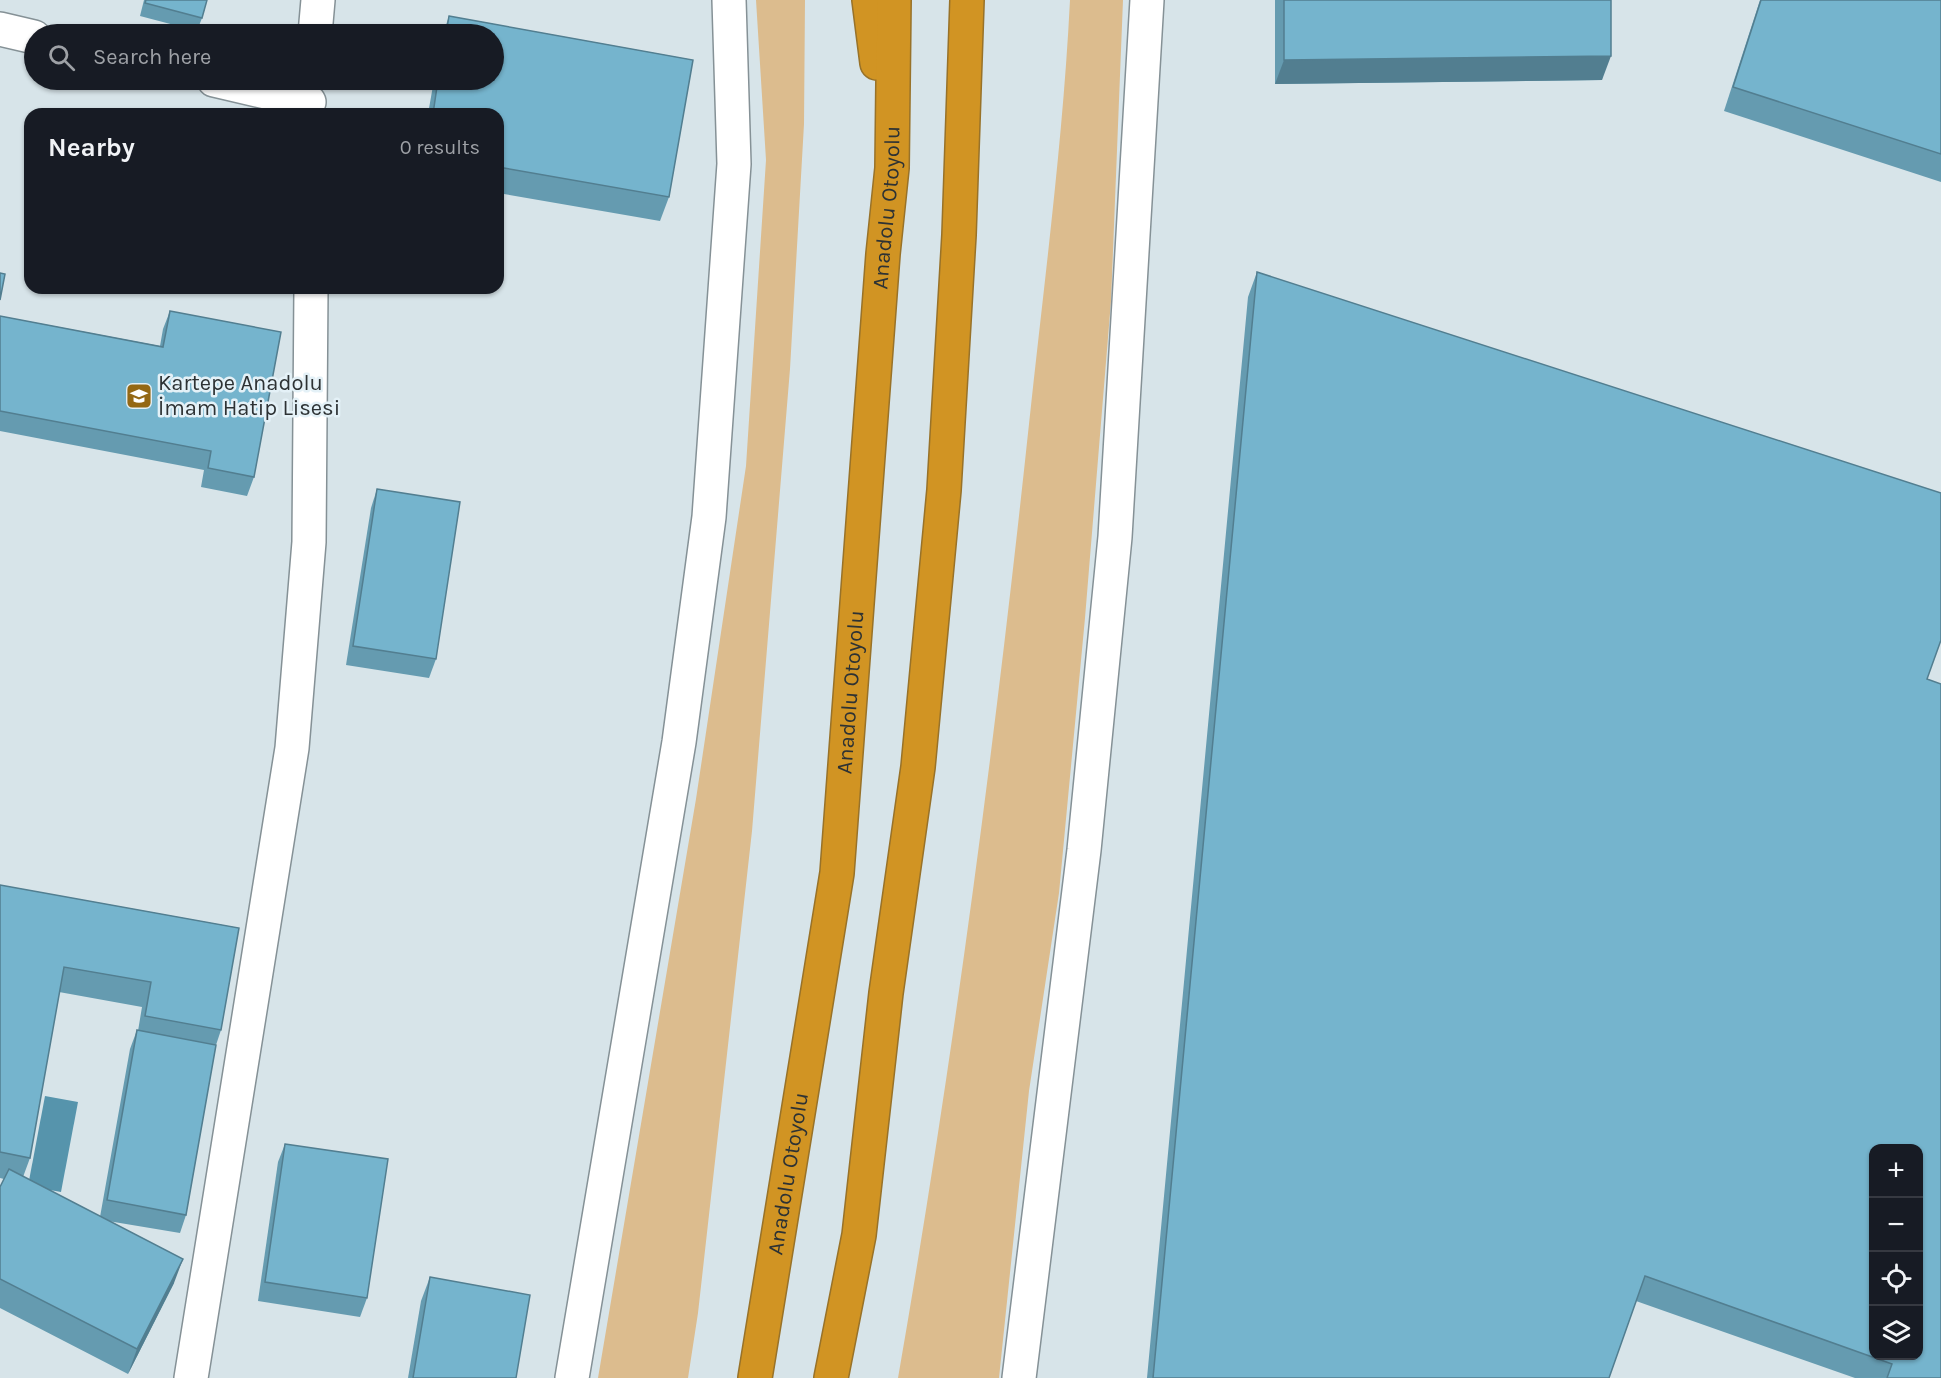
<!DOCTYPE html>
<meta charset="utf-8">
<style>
:root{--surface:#171b24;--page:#242831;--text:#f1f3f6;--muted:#9ea1a6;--line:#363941}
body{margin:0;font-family:Karla,sans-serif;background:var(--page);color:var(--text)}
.controls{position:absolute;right:18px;bottom:18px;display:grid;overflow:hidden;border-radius:12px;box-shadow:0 2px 4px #0004}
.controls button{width:54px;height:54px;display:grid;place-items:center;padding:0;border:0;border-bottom:2px solid var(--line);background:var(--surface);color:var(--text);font:30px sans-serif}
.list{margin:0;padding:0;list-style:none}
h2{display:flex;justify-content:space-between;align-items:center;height:78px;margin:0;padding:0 24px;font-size:26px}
h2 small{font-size:20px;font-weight:400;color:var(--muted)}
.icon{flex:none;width:33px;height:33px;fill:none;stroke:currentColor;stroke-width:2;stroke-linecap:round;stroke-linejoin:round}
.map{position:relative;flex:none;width:1941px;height:1378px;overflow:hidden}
.search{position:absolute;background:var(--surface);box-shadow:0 2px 4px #0004;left:24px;top:24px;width:480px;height:66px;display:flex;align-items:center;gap:15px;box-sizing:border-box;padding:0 21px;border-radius:33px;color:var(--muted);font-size:22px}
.panel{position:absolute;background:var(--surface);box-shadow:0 2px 4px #0004;left:24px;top:108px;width:480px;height:186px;border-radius:18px}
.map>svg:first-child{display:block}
.green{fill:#dcbc8e}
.water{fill:#5694ac}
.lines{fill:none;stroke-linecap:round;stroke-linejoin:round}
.minor-casing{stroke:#859196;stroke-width:36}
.highway-casing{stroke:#987229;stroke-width:36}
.minor{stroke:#fff;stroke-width:33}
.highway{stroke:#d19423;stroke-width:33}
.wall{fill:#659bb0;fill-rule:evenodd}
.shaded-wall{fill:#527e90}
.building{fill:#75b4cd;stroke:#527e90;stroke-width:1.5;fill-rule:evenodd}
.labels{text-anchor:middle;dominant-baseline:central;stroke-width:5;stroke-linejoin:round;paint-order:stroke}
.street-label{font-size:22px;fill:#2d3234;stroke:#e4f1f7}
.poi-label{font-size:22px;fill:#2d3234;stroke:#e4f1f7;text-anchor:start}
</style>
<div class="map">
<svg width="1941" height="1378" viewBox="0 0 1941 1378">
<rect width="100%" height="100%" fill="#d7e4e9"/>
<!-- green -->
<g class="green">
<polygon points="756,0 805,0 804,124 790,369 752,831 698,1313 688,1378 598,1378 696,799 746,466 766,160"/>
<path d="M 1070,0 L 1123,0 L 1111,301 L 1085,618 L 1059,893 L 1029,1091 L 999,1378 L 898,1378 C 953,1062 995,743 1029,424 C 1044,283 1063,141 1070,0 Z"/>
</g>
<!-- water -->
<polygon class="water" points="45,1096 78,1102 61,1192 28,1186"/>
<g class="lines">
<defs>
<g id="minor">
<polyline points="0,29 34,37"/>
<polyline points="315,34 318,0"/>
<polyline points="214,80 309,102"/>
<polyline points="191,1378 292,748 309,542 311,288"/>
<polyline points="572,1378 679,742 709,517 734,164 729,0"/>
<polyline points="1019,1378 1084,850 1115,537 1147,0"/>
</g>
<g id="highway">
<polyline points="869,0 877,63"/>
<path id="s1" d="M 755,1378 L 837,873 L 883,254 L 892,168 L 894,0"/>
<polyline points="831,1378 859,1235 886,993 918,767 944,490 959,235 967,0"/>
</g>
</defs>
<!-- minor casing -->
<use href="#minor" class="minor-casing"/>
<!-- highway casing -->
<use href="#highway" class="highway-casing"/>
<!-- minor -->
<use href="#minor" class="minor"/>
<!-- highway -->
<use href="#highway" class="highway"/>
</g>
<!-- wall -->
<g class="wall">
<polygon points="144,0 207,0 202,18 197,31 140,16"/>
<polygon points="1275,0 1611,0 1602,80 1275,84"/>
<polygon points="1760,0 1941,0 1941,182 1724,111"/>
<polygon points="449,16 693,60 669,197 660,221 498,193 498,114 428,114 434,80 494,80 494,34 443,34"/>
<polygon points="1257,272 1927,679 1941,1378 1855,1378 1636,1301 1609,1378 1147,1378 1248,297"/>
<polygon points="170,311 254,477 247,496 201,487 204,470 0,431 0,316 160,346 163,329"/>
<polygon points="377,489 436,659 429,678 346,665 371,508"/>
<path d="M 0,885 L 239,928 L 221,1030 L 216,1045 L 186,1215 L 180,1233 L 108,1221 L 174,1283 L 128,1374 L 0,1308 L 0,1187 L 4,1179 L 0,1178 ZM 59,992 L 142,1007 L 138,1031 L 137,1030 L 130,1049 L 100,1217 L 23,1177 L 30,1158 Z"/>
<polygon points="285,1144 367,1298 360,1317 258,1301 278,1162"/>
<polygon points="430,1277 516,1378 408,1378 421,1301"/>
</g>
<!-- shaded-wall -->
<g class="shaded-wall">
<polygon points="1611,56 1602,80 1275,84 1284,60"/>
<polygon points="183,1259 174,1283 128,1374 137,1349"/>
</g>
<!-- building -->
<g class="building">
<polygon points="146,0 207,0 202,18 145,3"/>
<polygon points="1284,0 1611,0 1611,56 1284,60"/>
<polygon points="1761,0 1941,0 1941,154 1733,87"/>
<polygon points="449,16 693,60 669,197 498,167 498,114 433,114 438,80 494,80 494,34 446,34"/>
<path d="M 1257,272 L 1941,493 L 1941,640 L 1927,679 L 1941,684 L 1941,1378 L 1887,1378 L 1892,1364 L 1645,1276 L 1609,1378 L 1153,1378 ZM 1874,1149 L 1918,1149 L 1918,1356 L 1874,1356 Z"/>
<polygon points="0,273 5,274 0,300"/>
<polygon points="170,311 281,332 254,477 208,468 211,451 0,411 0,316 163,347"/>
<polygon points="377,489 460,502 436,659 353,646"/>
<polygon points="0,885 239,928 221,1030 145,1016 151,982 64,967 30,1158 0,1152"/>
<polygon points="137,1030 216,1045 186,1215 107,1200"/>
<polygon points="285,1144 388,1159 367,1298 265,1282"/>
<polygon points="9,1169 183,1259 137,1349 0,1279 0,1187"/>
<polygon points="430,1277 530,1295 516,1378 413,1378"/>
</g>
<!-- icons -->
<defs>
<symbol id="school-square" viewBox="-11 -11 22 22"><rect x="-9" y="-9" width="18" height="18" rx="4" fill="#946814" stroke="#e4f1f7"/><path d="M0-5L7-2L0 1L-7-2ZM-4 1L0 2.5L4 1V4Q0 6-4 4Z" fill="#fff"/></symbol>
</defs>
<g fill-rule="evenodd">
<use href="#school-square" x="124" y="381" width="30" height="30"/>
</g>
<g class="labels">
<!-- street labels -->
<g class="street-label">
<text stroke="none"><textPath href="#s1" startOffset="1179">Anadolu Otoyolu</textPath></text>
<text stroke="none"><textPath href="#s1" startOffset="693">Anadolu Otoyolu</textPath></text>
<text stroke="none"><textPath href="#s1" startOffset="207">Anadolu Otoyolu</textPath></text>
</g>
<!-- poi labels -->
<g class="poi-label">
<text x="158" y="383">Kartepe Anadolu<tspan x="158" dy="25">İmam Hatip Lisesi</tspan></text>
</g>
</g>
</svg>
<div class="controls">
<button>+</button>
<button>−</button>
<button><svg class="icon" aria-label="locate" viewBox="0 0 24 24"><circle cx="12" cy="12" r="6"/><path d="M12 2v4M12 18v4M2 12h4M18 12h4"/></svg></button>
<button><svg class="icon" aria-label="layers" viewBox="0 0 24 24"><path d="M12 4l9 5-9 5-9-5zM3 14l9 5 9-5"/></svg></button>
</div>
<div class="search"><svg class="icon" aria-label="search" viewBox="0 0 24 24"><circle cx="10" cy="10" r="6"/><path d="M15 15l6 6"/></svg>Search here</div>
<section class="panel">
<h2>Nearby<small>0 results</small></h2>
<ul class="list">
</ul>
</section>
</div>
